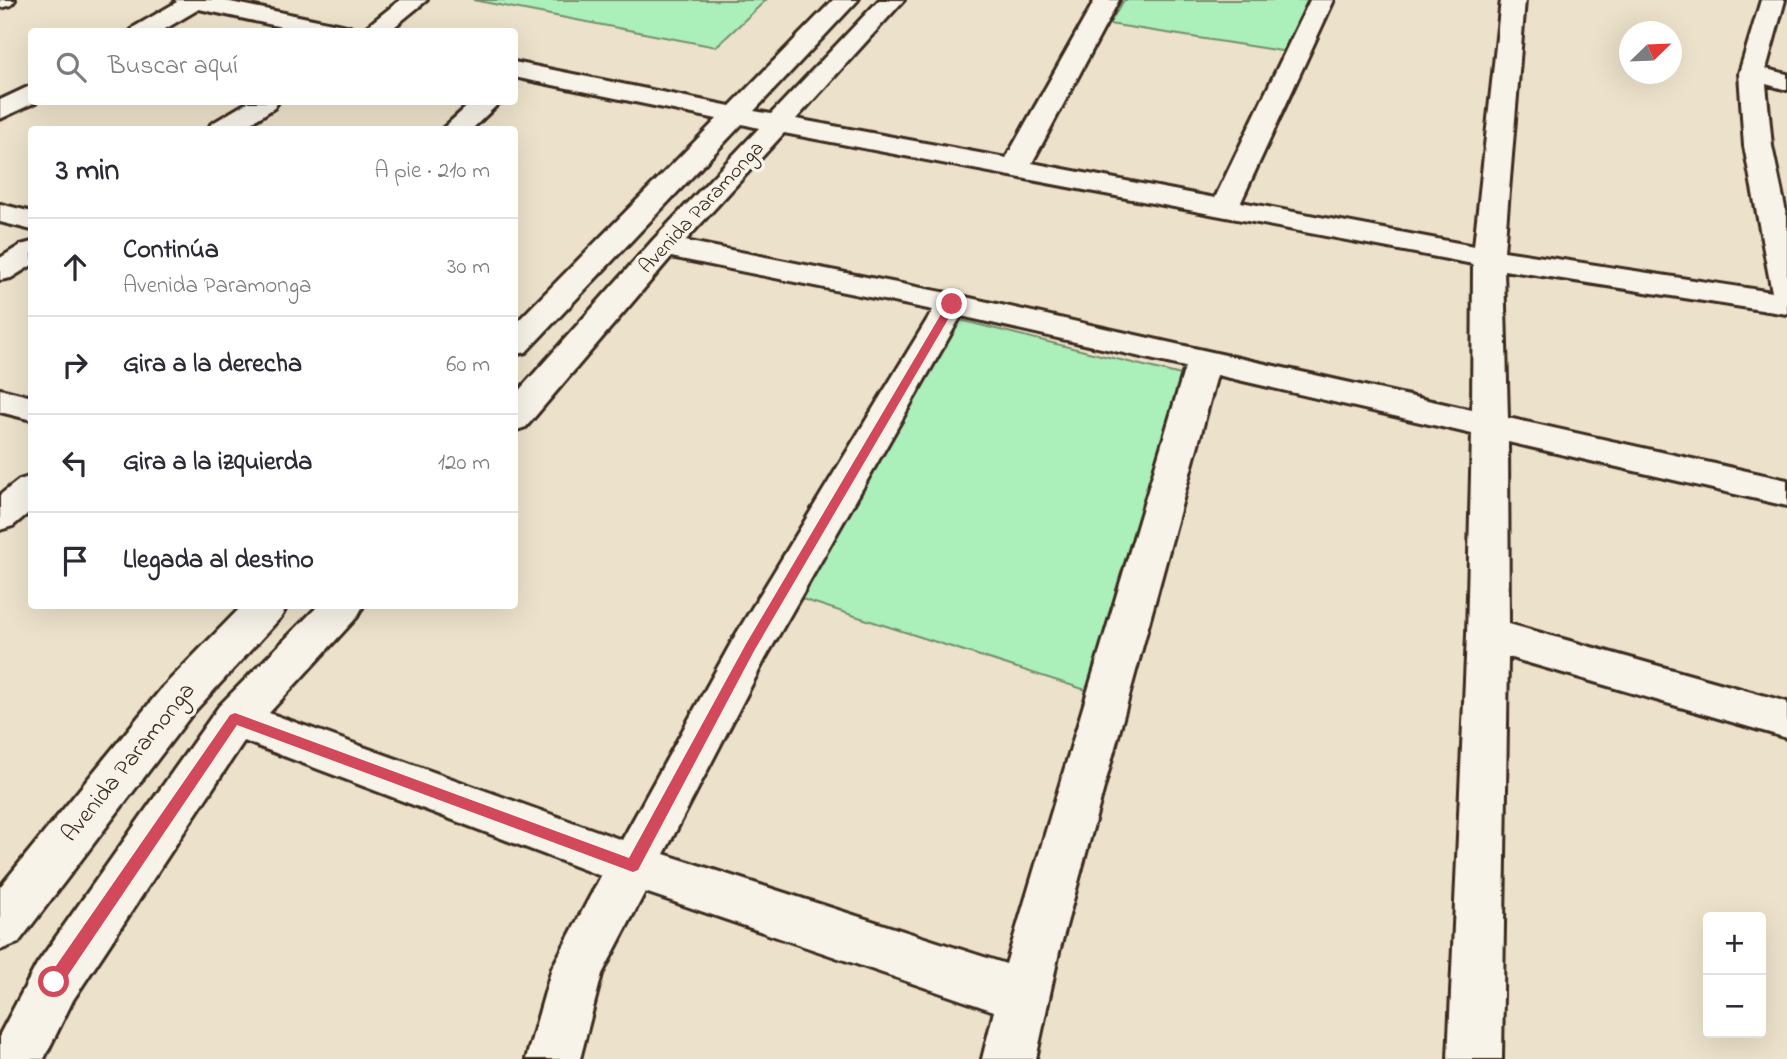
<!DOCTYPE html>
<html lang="es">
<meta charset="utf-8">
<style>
:root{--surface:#fff;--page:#f2f2f3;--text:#2b2b33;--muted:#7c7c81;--line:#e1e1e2}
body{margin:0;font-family:"Indie Flower",sans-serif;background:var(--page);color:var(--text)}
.controls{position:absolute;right:21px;bottom:21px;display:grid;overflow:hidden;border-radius:7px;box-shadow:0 7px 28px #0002}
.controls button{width:63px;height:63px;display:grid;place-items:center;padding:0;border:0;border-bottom:2px solid var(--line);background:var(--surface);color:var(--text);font:35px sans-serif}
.compass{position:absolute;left:1619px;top:21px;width:63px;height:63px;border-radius:50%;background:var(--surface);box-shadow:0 7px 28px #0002;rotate:67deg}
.stop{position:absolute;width:21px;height:21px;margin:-16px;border:5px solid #d1495b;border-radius:50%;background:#fff}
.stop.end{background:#d1495b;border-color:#fff;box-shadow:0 2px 7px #0008}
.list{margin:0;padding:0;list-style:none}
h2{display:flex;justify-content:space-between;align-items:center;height:91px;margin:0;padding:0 28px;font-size:30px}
h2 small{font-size:23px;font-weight:400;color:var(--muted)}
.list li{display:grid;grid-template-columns:46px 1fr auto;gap:21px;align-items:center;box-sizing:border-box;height:98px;padding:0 28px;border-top:2px solid var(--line)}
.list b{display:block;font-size:26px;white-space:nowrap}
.list p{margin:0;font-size:23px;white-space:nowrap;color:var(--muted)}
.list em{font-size:23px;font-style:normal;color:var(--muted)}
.icon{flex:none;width:38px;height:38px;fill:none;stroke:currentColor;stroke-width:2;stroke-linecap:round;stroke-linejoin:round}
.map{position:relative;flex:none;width:1787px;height:1059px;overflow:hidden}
.search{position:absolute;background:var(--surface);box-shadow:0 7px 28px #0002;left:28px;top:28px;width:490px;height:77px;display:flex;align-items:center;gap:18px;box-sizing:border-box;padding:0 24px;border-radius:7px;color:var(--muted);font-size:26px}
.panel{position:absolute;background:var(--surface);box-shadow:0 7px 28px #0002;left:28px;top:126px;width:490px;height:483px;border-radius:7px}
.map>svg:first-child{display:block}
.green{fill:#abefba;stroke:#738c6c;stroke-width:2}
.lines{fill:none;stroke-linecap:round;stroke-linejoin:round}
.minor-casing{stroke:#3b2a1e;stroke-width:6}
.minor{fill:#f7f3e8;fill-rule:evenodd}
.route{fill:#d1495b}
.labels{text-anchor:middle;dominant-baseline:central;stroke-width:7;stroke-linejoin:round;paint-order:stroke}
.far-street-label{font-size:21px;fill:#3b2a1e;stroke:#f7f3e8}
.street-label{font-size:24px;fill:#3b2a1e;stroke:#f7f3e8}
</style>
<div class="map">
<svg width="1787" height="1059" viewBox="0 0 1787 1059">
<rect width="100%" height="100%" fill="#ece2cb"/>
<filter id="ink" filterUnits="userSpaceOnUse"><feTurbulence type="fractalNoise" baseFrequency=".0143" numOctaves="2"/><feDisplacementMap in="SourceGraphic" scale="14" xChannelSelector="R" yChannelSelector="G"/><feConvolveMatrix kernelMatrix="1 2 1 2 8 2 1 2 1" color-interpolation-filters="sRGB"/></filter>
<g filter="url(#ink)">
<!-- green -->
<g class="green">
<polygon points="473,0 766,0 716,47"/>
<polygon points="1124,0 1314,0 1294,53 1109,24"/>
<polygon points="956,319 1181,375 1092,692 802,599"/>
</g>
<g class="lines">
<defs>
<g id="minor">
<polygon points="0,0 15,0 11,5 0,8"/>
<polygon points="175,0 221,0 342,25 350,27 354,32 305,32 199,9 160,32 130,32 134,27 177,2"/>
<polygon points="400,0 427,0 388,32 360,32"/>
<path d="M 833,0 L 858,0 L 754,111 L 771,114 L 879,0 L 904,0 L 796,119 L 1006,158 L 1095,0 L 1119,0 L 1032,163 L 1215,198 L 1310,0 L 1334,0 L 1241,202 L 1474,246 L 1501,0 L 1525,0 L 1504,251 L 1772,292 L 1744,146 L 1739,73 L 1761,0 L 1785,0 L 1766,69 L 1787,74 L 1787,90 L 1766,84 L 1772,146 L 1787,217 L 1787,314 L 1504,270 L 1508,418 L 1787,480 L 1787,506 L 1508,442 L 1509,624 L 1787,702 L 1787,738 L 1508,657 L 1502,1059 L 1448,1059 L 1467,635 L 1472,434 L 1217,375 L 1059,952 L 1036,1059 L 982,1059 L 994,1011 L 645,892 L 602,974 L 580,1059 L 526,1059 L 552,968 L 601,876 L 244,741 L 73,1000 L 44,1059 L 0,1059 L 0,1034 L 37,964 L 219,706 L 318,606 L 363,606 L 357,617 L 269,713 L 622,840 L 735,636 L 933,310 L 671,257 L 526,427 L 514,431 L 514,396 L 653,240 L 759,128 L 742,124 L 526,352 L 514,355 L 514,325 L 717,119 L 514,77 L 514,62 L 730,106 ZM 784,133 L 1473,264 L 1472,410 L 952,294 L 685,241 ZM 961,316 L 1185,367 L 1006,964 L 664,854 L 765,659 Z"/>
<polygon points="32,85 32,102 36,102 0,119 0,100"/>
<polygon points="248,102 278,102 274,108 240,130 208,130 211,124"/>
<polygon points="472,102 500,102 471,130 441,130"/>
<polygon points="0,204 32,212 32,230 0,222"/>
<polygon points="32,242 32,265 11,278 0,280 0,258 21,245"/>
<polygon points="0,389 32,397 32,420 0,412"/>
<polygon points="32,476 32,510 13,526 0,530 0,495 19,480"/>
<polygon points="242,606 287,606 281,617 192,714 18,943 0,950 0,887 162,688"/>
</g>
</defs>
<!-- minor casing -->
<use href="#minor" class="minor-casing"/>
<!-- minor -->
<use href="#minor" class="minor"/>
</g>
</g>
<!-- route -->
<polygon class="route" points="952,301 957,304 754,651 638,870 633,872 237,725 60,987 54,989 49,987 47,982 49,976 230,715 235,713 629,858 746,644 947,304"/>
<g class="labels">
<!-- far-street labels -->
<g class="far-street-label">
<text transform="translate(702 208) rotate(-47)">Avenida Paramonga</text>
</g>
<!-- street labels -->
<g class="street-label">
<text transform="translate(129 763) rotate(-51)">Avenida Paramonga</text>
</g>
</g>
</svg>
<div class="controls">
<button>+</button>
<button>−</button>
</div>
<svg class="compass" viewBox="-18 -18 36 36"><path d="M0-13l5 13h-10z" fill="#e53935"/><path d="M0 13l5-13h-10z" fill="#7c7c81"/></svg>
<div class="stop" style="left:54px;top:982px"></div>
<div class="stop end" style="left:952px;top:304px"></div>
<div class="search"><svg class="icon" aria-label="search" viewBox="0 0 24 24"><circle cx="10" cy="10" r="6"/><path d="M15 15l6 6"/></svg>Buscar aquí</div>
<section class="panel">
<h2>3 min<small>A pie · 210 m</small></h2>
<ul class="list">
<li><svg class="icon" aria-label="ahead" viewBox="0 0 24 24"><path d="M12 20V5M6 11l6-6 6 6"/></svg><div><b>Continúa</b><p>Avenida Paramonga</p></div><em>30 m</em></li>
<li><svg class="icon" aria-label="right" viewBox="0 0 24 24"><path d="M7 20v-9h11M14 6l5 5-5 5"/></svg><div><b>Gira a la derecha</b></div><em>60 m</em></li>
<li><svg class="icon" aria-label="left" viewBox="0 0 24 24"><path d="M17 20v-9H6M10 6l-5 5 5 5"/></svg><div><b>Gira a la izquierda</b></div><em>120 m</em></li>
<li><svg class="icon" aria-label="arrive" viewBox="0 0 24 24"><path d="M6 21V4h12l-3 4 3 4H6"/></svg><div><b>Llegada al destino</b></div></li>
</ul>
</section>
</div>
